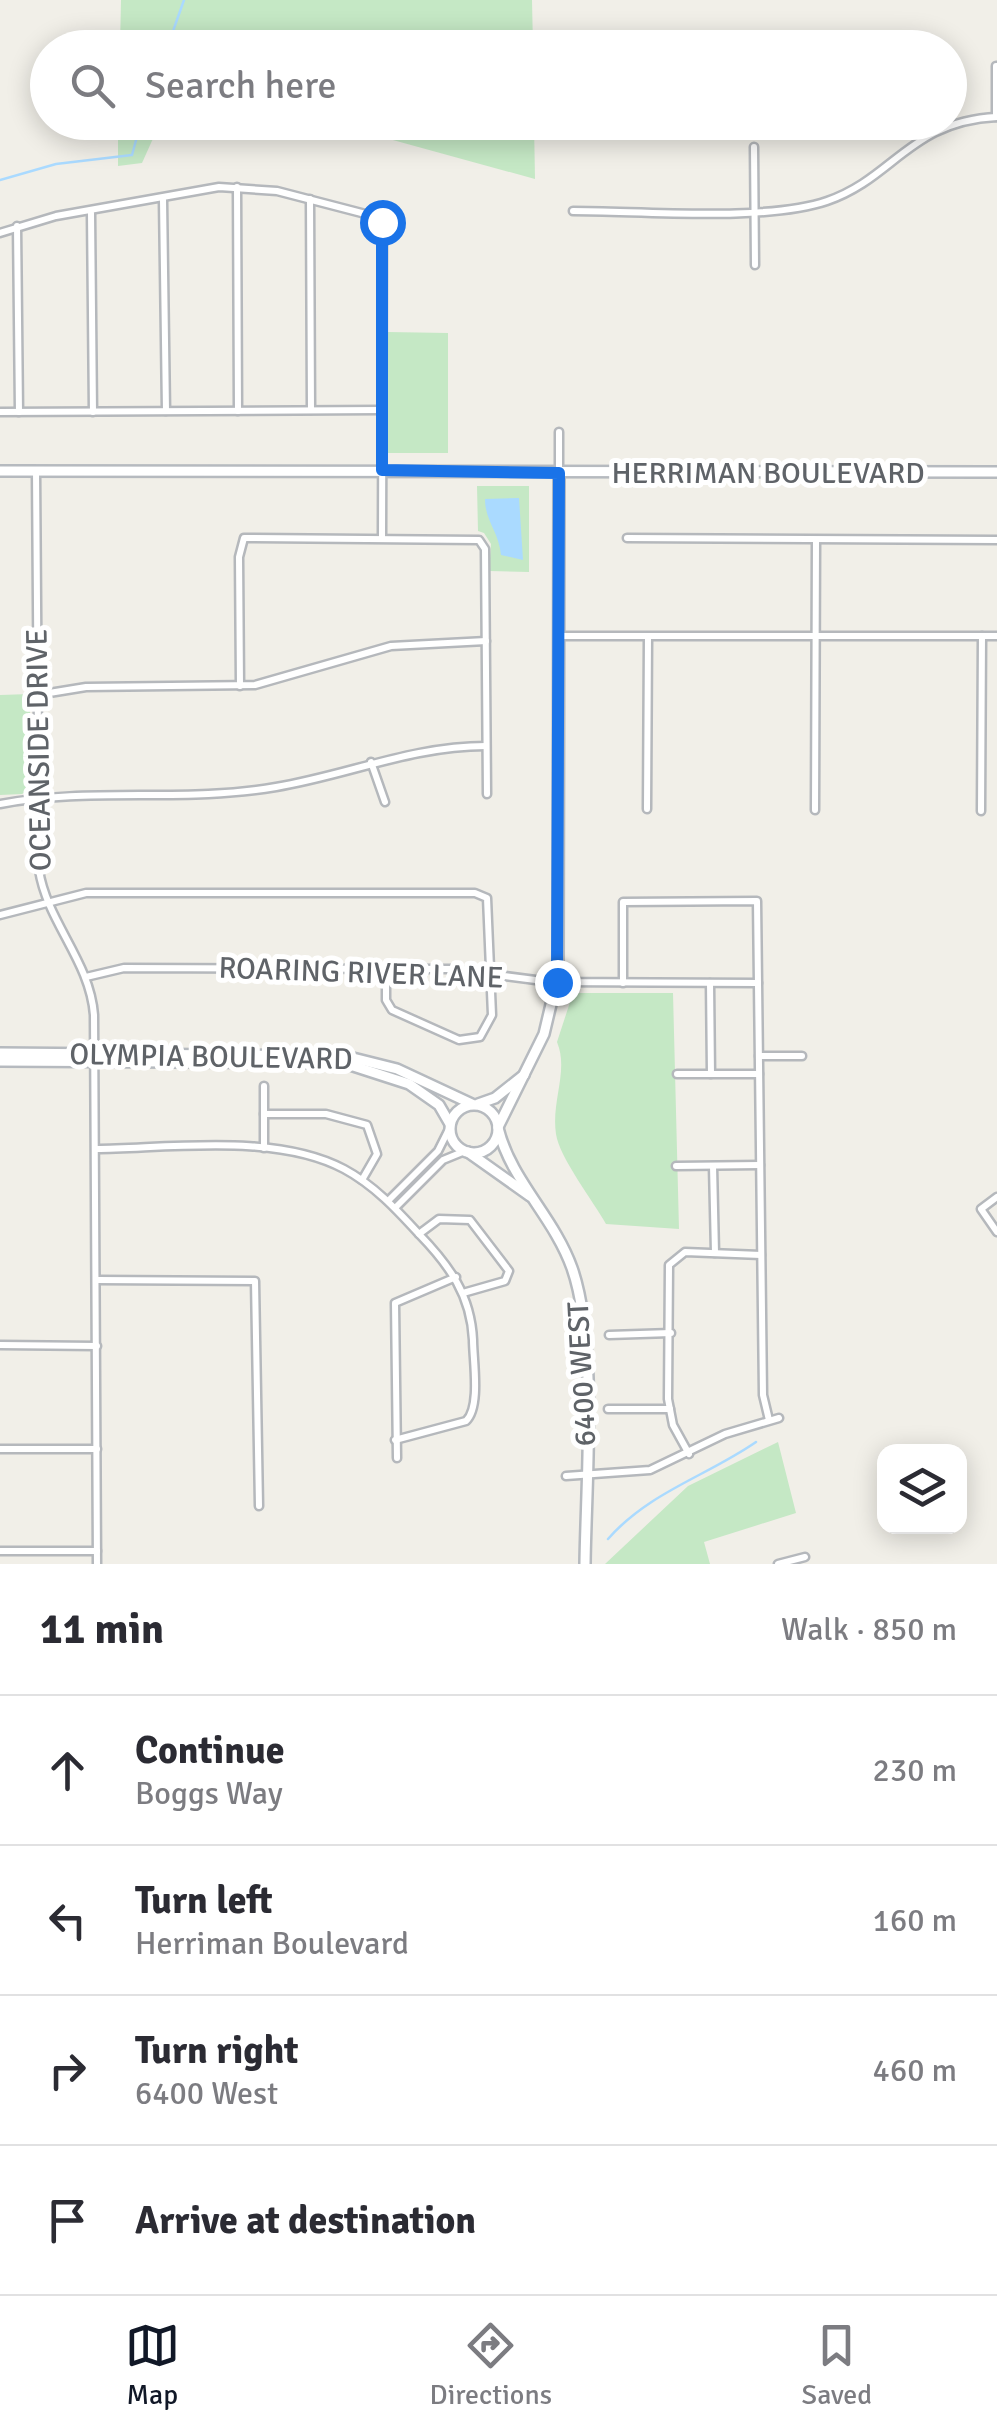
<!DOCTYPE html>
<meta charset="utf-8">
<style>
:root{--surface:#fff;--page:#f7f7f7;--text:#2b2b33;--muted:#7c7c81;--line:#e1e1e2;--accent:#111827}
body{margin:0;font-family:Signika,sans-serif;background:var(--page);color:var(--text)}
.controls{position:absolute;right:30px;bottom:30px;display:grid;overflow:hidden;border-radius:20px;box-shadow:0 5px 25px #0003}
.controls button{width:90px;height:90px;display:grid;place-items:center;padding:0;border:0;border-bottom:2px solid var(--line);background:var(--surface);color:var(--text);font:50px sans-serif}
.stop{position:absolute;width:30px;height:30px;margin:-22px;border:8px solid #1a73e8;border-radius:50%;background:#fff}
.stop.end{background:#1a73e8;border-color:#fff;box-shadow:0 2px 10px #0008}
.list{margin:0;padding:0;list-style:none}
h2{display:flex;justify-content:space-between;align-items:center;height:130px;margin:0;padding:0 40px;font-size:42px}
h2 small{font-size:32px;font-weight:400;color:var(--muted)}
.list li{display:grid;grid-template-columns:65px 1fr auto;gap:30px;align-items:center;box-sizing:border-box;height:150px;padding:0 40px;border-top:2px solid var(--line)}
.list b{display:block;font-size:38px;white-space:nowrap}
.list p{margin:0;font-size:32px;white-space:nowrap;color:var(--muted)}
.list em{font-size:32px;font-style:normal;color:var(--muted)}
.icon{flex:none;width:55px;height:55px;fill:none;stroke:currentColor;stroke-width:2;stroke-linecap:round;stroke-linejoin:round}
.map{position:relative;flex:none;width:997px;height:1564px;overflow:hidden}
.search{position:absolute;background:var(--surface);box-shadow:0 5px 25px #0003;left:30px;right:30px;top:30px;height:110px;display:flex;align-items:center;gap:25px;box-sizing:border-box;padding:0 35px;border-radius:55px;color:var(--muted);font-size:38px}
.sheet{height:730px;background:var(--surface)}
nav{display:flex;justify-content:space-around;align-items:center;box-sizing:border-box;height:140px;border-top:2px solid var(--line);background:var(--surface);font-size:28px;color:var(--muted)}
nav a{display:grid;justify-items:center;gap:5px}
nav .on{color:var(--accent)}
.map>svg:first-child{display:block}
.green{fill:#c5e8c5}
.water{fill:#aadaff}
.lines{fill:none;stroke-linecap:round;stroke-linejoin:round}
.stream{stroke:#aadaff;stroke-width:2.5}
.street-casing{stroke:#b5b8bc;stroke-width:11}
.secondary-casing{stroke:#b6babf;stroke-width:14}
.street{stroke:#fff;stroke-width:6}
.secondary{stroke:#fff;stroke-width:9}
.route{stroke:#1a73e8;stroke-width:12}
.labels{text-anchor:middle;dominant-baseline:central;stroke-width:10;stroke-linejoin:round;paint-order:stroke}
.street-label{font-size:30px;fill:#5f6368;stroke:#fff}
</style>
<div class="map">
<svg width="997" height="1564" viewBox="0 0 997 1564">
<rect width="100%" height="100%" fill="#f1efe8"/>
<!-- green -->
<g class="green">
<polygon points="121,0 532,0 533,47 120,47"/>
<polygon points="118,123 160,123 142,163 118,166"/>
<polygon points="331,123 534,123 535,179"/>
<polygon points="388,332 448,333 448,453 388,453"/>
<polygon points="477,486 529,486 529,572 489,571 491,544 484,533 478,531"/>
<polygon points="30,694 30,789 22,794 0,795 0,695"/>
<path d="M 573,993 L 673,993 L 679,1229 L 606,1224 C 594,1202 559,1157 556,1134 C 551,1101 569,1071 557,1042 Z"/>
<polygon points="778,1442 796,1513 704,1542 710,1564 605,1564 688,1486"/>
</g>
<!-- water -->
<path class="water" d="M 519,498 L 523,560 L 501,555 C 499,532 485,521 485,499 Z"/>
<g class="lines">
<!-- stream -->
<g class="stream">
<polyline points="167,48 184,0"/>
<polyline points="0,180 56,164 132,155 141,122"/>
<path d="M 608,1539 C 649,1492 707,1476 756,1442"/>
</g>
<defs>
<g id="street">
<polyline points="996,66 996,117"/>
<polyline points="754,147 755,265"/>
<polyline points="237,187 238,411"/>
<polyline points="310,199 311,410"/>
<polyline points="163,200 166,411"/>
<path d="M 573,211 C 642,211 765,222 827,201 C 894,178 910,121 997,117"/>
<polyline points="91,213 93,412"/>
<polyline points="17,226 19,412"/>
<polyline points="0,233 56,216 219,187 277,191 377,217 383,227 382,537"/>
<polyline points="0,412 382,410"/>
<polyline points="559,432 559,473"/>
<path d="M 36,471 L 39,870 C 47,922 90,961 94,1015 L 97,1564"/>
<polyline points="627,538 997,540"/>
<polyline points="559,636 997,636"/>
<polyline points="240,686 239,557 244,538 479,540 485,549 487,794"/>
<polyline points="37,695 86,687 255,685 391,646 486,641"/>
<polyline points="371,762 385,802"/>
<path d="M 0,804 C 91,787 185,803 276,787 C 348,775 412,746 486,746"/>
<polyline points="647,809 648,637"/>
<polyline points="815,810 816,540"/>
<polyline points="981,811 982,636"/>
<polyline points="0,915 86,893 475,893 487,898 492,1015 480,1037 459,1040 392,1010 386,1000 386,969"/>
<polyline points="86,977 124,968 451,969 551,982 758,983"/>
<polyline points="623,983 623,902 757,901 763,1395 769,1420"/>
<polyline points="710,983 711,1074"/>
<polyline points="759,1056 802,1056"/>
<polyline points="677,1074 759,1074"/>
<polyline points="264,1086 264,1148"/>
<polyline points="264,1114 326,1114 367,1125 377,1154 362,1180"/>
<path d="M 96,1149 C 171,1148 277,1133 344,1169 C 374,1185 397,1210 419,1234 C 449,1265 471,1295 473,1340 C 473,1360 481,1407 466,1421 L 395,1440"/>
<polyline points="676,1166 760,1165"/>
<polyline points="713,1166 715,1253"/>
<polyline points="997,1197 981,1209 997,1232"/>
<polyline points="388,1201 438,1151 449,1129"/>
<polyline points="395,1208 443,1160 465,1151"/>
<polyline points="419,1234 439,1219 470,1220 509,1271 505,1281 463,1293"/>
<polyline points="97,1280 255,1281 259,1506"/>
<polyline points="609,1335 671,1333"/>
<polyline points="0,1345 97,1346"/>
<polyline points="608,1409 670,1409"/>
<polyline points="0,1449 97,1449"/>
<polyline points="689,1454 673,1425 668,1399 669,1265 685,1252 761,1255"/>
<polyline points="397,1458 395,1303 456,1277"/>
<polyline points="566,1476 650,1470 725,1434 779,1418"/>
<polyline points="0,1551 97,1551"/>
<polyline points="778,1564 805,1557"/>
</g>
<g id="secondary">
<polyline points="0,471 997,472"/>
<polyline points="0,1053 345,1056 397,1069 472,1104"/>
<polyline points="0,1061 344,1063 409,1084 439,1105 450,1124"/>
<polyline points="478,1104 495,1098 524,1075"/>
<circle cx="474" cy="1129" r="24"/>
<polyline points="498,1127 544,1034 558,975 559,473"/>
<path d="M 498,1128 C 511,1181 554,1217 572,1268 C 598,1342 586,1482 585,1564"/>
<polyline points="468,1152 530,1196"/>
</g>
</defs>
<!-- street casing -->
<use href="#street" class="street-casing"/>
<!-- secondary casing -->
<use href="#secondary" class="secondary-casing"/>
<!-- street -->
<use href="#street" class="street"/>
<!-- secondary -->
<use href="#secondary" class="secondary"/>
</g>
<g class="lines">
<!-- route -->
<polyline class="route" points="382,222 382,470 559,473 557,982"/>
</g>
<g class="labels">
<!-- street labels -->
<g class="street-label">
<text x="768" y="473">HERRIMAN BOULEVARD</text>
<text transform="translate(39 750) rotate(-91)">OCEANSIDE DRIVE</text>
<text transform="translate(361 973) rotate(2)">ROARING RIVER LANE</text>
<text transform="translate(211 1057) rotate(1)">OLYMPIA BOULEVARD</text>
<text transform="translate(582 1374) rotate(-93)">6400 WEST</text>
</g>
</g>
</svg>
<div class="controls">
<button><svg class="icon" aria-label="layers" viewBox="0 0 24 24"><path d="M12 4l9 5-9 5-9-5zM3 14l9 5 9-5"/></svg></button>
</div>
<div class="stop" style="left:382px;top:222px"></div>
<div class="stop end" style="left:557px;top:982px"></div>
<div class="search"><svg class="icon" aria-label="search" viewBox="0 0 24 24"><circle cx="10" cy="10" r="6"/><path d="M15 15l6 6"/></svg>Search here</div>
</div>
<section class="sheet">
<h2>11 min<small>Walk · 850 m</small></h2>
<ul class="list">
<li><svg class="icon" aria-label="ahead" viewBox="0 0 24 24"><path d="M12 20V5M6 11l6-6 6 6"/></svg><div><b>Continue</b><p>Boggs Way</p></div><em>230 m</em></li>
<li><svg class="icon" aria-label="left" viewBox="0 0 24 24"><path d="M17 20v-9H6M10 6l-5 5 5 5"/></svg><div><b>Turn left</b><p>Herriman Boulevard</p></div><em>160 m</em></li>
<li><svg class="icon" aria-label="right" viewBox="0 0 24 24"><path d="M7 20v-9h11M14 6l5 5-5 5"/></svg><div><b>Turn right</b><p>6400 West</p></div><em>460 m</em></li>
<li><svg class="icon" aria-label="arrive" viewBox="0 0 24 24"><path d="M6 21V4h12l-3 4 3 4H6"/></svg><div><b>Arrive at destination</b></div></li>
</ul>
</section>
<nav>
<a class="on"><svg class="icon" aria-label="map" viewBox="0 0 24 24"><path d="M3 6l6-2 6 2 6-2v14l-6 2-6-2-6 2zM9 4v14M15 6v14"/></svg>Map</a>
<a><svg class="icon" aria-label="directions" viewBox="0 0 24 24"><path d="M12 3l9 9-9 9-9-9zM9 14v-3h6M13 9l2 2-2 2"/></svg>Directions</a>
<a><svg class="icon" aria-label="saved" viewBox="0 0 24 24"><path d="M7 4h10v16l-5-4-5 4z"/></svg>Saved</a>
</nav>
